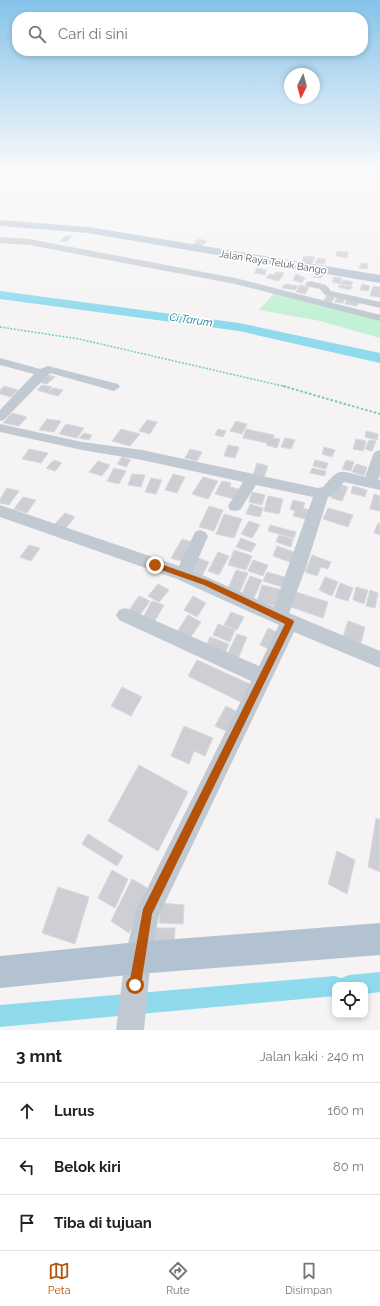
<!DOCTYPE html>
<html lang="id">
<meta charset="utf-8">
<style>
:root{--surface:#fff;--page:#f2f2f2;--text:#222;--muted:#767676;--line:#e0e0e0;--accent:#b45309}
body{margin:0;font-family:Raleway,sans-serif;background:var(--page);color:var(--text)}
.controls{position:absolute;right:12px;bottom:12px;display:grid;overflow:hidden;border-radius:8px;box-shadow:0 2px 6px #0003}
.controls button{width:36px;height:36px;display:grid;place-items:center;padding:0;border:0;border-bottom:1px solid var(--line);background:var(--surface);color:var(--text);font:20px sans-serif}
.compass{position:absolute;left:284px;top:68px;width:36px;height:36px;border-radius:50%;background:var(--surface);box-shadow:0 2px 6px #0003;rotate:186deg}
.stop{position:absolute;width:12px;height:12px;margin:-9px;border:3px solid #b45309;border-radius:50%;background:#fff}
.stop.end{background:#b45309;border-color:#fff;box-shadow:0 1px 4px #0008}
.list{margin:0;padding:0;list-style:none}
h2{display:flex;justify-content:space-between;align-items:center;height:52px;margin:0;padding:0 16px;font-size:17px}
h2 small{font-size:13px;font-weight:400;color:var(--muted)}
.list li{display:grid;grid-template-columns:26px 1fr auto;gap:12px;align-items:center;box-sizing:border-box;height:56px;padding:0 16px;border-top:1px solid var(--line)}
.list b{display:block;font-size:15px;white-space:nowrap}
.list em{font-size:13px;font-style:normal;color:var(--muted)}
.icon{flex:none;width:22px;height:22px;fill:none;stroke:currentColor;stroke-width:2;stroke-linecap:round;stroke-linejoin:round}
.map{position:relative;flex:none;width:380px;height:1030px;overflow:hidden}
.search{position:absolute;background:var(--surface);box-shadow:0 2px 6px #0003;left:12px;right:12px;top:12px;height:44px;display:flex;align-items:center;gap:10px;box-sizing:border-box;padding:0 14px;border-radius:16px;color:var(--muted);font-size:15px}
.sheet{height:220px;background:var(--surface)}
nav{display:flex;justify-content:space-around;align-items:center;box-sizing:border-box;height:56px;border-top:1px solid var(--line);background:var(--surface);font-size:11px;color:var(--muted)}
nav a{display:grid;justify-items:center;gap:2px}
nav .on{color:var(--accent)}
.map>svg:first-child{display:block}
.green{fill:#c3f1d5}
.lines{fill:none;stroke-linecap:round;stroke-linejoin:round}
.canal{fill:#90daee;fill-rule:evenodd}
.river{fill:#90daee;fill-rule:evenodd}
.building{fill:#cdcfd5;stroke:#d7d9de}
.path-far1{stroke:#7ad0a6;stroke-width:1.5;stroke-dasharray:2 1.5;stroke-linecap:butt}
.path{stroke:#7ad0a6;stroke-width:2;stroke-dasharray:2.5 2;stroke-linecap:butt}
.minor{fill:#c1cad2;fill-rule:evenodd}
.major{fill:#b3c2d1;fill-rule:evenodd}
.route{fill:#b45309}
.labels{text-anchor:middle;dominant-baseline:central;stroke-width:3.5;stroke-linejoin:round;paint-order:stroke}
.far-street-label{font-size:10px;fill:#4a5661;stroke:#fff}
.far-water-label{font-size:11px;font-style:italic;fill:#0c7c9b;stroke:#fff}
</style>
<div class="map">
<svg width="380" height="1030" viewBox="0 0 380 1030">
<rect width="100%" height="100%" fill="#f5f3f3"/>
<!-- green -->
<polygon class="green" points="277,290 380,315 380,338 316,320 259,310"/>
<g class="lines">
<!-- canal -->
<polygon class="canal" points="380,972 380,992 365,994 365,985 335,985 335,996 0,1027 0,1005 335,976 341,978 349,975"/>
<!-- river -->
<polygon class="river" points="0,291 239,323 380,353 380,363 239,331 0,299"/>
</g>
<!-- building -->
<g class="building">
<polygon points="65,236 72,236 66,242 60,241"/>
<polygon points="198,239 207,241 202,246 193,245"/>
<polygon points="337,251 348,252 347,258 336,256"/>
<polygon points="304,256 315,257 312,264 301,263"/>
<polygon points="318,258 326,259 324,264 315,263"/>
<polygon points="361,263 368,264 367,269 359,268"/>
<polygon points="257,268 266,270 265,275 254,273"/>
<polygon points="276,272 284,273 279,281 266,278 269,274 273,275"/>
<polygon points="315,273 324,274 321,278 313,277"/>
<polygon points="296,274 305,278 302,283 293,280"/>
<polygon points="334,277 342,278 340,284 332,282"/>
<polygon points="343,280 353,282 351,286 341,284"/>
<polygon points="285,284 298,286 295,290 282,288"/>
<polygon points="362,284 370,286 368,291 360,290"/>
<polygon points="300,285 309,287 305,294 296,292"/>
<polygon points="340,285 352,287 350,290 338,287"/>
<polygon points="373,286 380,287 380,297 370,296"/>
<polygon points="327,295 335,296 332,302 324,301"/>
<polygon points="337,297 345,299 343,303 335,302"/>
<polygon points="347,300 359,302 357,306 345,304"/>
<polygon points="46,374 55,377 47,384 38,382"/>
<polygon points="42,385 52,387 47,393 37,390"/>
<polygon points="4,386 18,390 11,397 0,394 0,390"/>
<polygon points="53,388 63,390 58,396 47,393"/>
<polygon points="12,413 27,417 19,426 3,423"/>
<polygon points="47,419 61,421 54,432 39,430"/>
<polygon points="147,420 157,422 150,434 139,431"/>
<polygon points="236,421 247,424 242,434 230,431"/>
<polygon points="66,424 84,428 77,438 59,434"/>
<polygon points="121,429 140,434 130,446 112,441"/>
<polygon points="218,429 226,431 223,437 215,435"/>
<polygon points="246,429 274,435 273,438 280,439 277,448 266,445 267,443 243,438"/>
<polygon points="366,431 378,434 377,440 365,437"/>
<polygon points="84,433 92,435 89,440 79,438"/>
<polygon points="285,438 295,440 291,449 281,447"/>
<polygon points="356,439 366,441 363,451 353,449"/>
<polygon points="369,440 376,441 372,451 365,449"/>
<polygon points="228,445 239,447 235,458 224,456"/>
<polygon points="324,447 335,450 332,457 322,454"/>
<polygon points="29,449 48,453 41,463 22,459"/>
<polygon points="190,449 202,452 197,461 185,458"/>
<polygon points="122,457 131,460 126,467 117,464"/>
<polygon points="54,460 62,463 55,471 46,468"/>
<polygon points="315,460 328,463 326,469 313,466"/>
<polygon points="346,460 354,462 351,471 342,469"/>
<polygon points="98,461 110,465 102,476 89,472"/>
<polygon points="257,463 268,466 264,477 253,475"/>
<polygon points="356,464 367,467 364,476 352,472"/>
<polygon points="114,468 126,471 119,484 107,481"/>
<polygon points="312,468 326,471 325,476 310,473"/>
<polygon points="132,474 145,475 141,487 128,485"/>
<polygon points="173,474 185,477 177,493 165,490"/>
<polygon points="203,477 218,481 208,499 192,494"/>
<polygon points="151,478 162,480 156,494 145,492"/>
<polygon points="222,481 231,483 230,487 242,490 238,500 215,494"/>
<polygon points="338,484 348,487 342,501 331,498"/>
<polygon points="353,486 367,490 365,497 351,493"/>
<polygon points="7,488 19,491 9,505 0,503 0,499"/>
<polygon points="252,492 265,495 262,505 249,502"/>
<polygon points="374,494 380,496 380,511 370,509"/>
<polygon points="268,496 283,499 279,514 264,511"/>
<polygon points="23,497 36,500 27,513 14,509"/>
<polygon points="293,500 305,503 303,508 309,510 306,519 293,516 295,511 290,509"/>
<polygon points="250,504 263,508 260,517 246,514"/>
<polygon points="209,506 223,510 214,531 199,527"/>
<polygon points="328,508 353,515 348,527 323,519"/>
<polygon points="65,513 75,517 65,529 54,525"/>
<polygon points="224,514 242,519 234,538 216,534"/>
<polygon points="249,521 260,525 252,538 241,534"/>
<polygon points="378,523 380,524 380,535 374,533"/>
<polygon points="270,525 296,532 294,538 268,531"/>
<polygon points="279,535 293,539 291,547 276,542"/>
<polygon points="241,538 256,544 251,552 236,547"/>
<polygon points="182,539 194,543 184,562 171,558"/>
<polygon points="29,545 40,548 31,561 20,557"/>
<polygon points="277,546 297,553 293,563 273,556"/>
<polygon points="234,550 252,556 246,570 228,565"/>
<polygon points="218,552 229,556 219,575 208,571"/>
<polygon points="312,555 331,562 328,569 321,567 317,576 305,572"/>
<polygon points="198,558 209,562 201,578 189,574"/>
<polygon points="253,560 268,565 263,576 248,571"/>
<polygon points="236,570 248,573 239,594 227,591"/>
<polygon points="267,572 288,578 285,588 263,581"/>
<polygon points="250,576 262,580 254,598 242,593"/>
<polygon points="325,577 338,582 332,596 319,590"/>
<polygon points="340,583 353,588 348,601 335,597"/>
<polygon points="158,584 169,590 159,602 148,596"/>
<polygon points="262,585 283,590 278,607 257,601"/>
<polygon points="356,587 368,590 364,604 353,600"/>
<polygon points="370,590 378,593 375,608 366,606"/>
<polygon points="296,592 328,602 323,618 291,607"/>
<polygon points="139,596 150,601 140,615 129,610"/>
<polygon points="193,596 206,603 197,617 184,610"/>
<polygon points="152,601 164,605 152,626 141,621"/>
<polygon points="231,612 244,617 237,630 224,625"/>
<polygon points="188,615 201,622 188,641 175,635"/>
<polygon points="348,621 365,627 361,643 343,637"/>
<polygon points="218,624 235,630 230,642 213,635"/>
<polygon points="268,628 281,634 274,651 260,645"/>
<polygon points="237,634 247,637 237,661 226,657"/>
<polygon points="210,637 229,644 224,656 205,649"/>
<polygon points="197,660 252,685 243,703 188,676"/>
<polygon points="122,687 142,697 131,716 111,706"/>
<polygon points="226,706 238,712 228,732 215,726"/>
<polygon points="184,726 213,738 205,756 194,751 189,764 171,756"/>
<polygon points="139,765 188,792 158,851 108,821"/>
<polygon points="376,818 380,820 380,872 368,867"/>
<polygon points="88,834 123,856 117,866 82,844"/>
<polygon points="337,851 355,860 347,894 328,884"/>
<polygon points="112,870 128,879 115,908 98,898"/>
<polygon points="132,879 149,889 129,933 111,921"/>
<polygon points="58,887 89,897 75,944 42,933"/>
<polygon points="160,903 184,905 183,924 159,923"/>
<polygon points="149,928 175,928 174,947 148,946"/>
</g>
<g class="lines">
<!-- path-far1 -->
<polyline class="path-far1" points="0,327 79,339 287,387"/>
<!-- path -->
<polyline class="path" points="283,386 380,414"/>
<!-- minor -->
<g class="minor">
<polygon points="0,237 29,239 235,278 380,315 380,321 235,284 29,245 0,243"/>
<polygon points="310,281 326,285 331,291 380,302 380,308 325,295 320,289 307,286 305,284 307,282"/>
<polygon points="0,358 40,369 48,366 118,384 120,387 114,391 50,373 4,420 0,421 0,410 34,374 0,365"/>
<path d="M 0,424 L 82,442 L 142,450 L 318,488 L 323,487 C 341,466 339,471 365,477 L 373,455 L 375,452 L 380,450 L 380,475 L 378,480 L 380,480 L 380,490 L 344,482 L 332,496 L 328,497 L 306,567 L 289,613 L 380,651 L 380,668 L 294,632 L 159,915 L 151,958 L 144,1030 L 116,1030 L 125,958 L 135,913 L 251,681 L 119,620 L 116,615 L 119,610 L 125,608 L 131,610 L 259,666 L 279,625 L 177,579 L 0,517 L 0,505 L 179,566 L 195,532 L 200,530 L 205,532 L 208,536 L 193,571 L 274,607 L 313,497 L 256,485 L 240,510 L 235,511 L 230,510 L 228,506 L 243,482 L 142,460 L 82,450 L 0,432 Z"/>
</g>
<!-- major -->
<g class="major">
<polygon points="0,220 88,227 380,275 380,283 88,233 0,226"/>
<polygon points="380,923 380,955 138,974 0,988 0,956 138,942"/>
</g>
</g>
<!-- sky -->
<linearGradient id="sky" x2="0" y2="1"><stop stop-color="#85c3ea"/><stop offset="0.54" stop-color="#fafafa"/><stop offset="1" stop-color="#fafafa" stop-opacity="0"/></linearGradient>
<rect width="380" height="316" fill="url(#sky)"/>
<!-- route -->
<polygon class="route" points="155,562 209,581 293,620 294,622 152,914 141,985 139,989 135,991 131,989 129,985 143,909 285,624 204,585 153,567 153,563"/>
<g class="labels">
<!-- far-street labels -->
<g class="far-street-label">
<text transform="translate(273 262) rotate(9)">Jalan Raya Teluk Bango</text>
</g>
<!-- far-water labels -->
<g class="far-water-label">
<text transform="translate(191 320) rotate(8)">Ci Tarum</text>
</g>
</g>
</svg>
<div class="controls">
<button><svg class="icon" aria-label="locate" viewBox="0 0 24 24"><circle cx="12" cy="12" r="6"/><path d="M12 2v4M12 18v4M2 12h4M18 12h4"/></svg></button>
</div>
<svg class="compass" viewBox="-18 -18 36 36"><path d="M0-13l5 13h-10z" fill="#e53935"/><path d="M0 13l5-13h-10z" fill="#767676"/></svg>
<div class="stop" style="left:135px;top:985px"></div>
<div class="stop end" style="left:155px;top:565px"></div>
<div class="search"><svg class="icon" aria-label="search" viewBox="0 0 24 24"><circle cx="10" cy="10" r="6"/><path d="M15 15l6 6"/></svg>Cari di sini</div>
</div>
<section class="sheet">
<h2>3 mnt<small>Jalan kaki · 240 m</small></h2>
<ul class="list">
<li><svg class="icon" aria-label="ahead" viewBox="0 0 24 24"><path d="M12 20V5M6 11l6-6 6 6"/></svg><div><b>Lurus</b></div><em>160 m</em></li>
<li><svg class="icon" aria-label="left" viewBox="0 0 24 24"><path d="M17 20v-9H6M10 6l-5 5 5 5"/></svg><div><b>Belok kiri</b></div><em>80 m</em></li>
<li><svg class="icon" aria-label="arrive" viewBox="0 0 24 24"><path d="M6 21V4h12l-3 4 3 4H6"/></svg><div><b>Tiba di tujuan</b></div></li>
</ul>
</section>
<nav>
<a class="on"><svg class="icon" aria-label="map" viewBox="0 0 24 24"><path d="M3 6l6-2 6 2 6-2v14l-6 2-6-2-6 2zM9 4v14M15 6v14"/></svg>Peta</a>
<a><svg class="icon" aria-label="directions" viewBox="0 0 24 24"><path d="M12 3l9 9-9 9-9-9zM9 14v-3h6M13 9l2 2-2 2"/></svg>Rute</a>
<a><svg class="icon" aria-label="saved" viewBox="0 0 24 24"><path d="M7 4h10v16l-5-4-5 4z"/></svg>Disimpan</a>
</nav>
